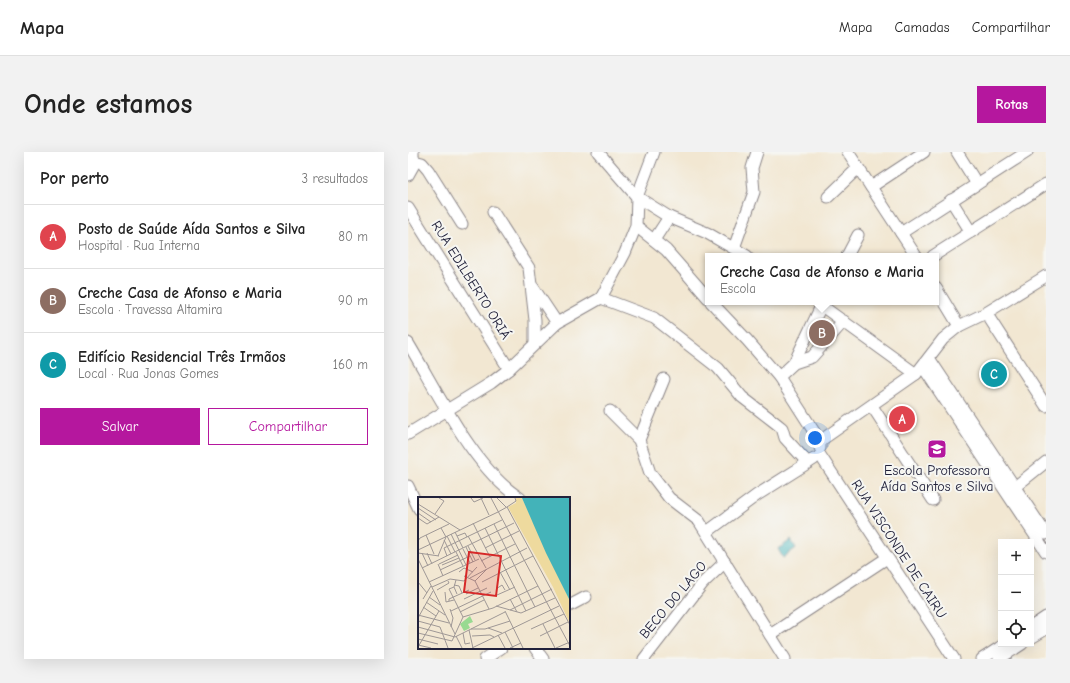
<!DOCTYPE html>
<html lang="pt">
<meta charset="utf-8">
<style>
:root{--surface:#fff;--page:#f2f2f2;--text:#222;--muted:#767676;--line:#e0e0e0;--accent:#b5179e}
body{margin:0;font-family:"Comic Neue",sans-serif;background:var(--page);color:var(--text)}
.controls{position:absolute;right:12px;bottom:12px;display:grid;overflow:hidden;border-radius:0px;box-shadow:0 4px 16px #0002}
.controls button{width:36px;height:36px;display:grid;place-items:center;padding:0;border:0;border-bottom:1px solid var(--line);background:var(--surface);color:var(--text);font:20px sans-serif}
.you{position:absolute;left:407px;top:286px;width:14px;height:14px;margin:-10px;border:3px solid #fff;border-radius:50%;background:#1a73e8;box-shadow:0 0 0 6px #1a73e833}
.badge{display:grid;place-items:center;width:26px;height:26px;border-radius:50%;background:var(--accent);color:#fff;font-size:13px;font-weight:700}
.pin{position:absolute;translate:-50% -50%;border:2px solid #fff;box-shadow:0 1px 4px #0006}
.popup{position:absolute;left:297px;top:101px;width:234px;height:52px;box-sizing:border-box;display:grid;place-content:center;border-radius:0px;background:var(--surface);filter:drop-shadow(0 1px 3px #0005);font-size:13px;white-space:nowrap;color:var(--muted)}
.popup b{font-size:15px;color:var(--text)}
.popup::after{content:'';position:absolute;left:50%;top:100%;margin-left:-8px;border:8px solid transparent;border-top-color:var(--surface)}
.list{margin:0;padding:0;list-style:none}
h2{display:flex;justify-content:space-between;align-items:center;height:52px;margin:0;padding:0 16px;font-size:17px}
h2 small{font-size:13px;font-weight:400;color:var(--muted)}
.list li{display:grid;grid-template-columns:26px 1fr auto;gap:12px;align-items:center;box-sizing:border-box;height:64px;padding:0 16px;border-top:1px solid var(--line)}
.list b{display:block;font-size:15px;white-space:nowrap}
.list p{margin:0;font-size:13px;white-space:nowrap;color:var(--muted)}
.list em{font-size:13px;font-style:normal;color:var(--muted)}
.actions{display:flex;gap:8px;padding:12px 16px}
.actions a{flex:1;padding:9px 0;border:1px solid var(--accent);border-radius:0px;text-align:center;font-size:14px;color:var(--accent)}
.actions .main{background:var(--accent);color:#fff}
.icon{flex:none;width:22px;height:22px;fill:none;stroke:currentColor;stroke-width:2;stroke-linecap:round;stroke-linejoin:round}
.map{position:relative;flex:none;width:638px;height:507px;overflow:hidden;border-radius:0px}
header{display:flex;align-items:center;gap:24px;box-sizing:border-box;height:56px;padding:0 20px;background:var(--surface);border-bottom:1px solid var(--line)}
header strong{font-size:19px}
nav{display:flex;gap:22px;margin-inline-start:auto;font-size:14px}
.intro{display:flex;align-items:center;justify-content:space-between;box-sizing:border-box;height:96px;padding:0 24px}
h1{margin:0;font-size:28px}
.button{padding:10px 18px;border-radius:0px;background:var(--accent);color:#fff;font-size:14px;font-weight:700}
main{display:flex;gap:24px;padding:0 24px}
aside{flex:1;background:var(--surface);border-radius:0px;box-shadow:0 4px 16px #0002}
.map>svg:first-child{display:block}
.water{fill:#43b3b9;stroke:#326a7a}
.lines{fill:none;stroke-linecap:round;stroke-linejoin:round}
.minor-casing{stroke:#8a8486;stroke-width:13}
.minor{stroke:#fff;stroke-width:11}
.labels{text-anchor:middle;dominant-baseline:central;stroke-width:4;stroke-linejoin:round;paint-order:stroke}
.street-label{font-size:14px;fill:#22223b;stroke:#f6f6f2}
.poi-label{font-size:14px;fill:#22223b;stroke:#f6f6f2}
.inset-road{fill:none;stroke:#9f9896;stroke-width:1}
.view{fill:#d62828;fill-opacity:0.15;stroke:#d62828;stroke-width:2}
.inset-edge{fill:none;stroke:#22223b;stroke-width:2}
</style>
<header>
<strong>Mapa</strong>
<nav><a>Mapa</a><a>Camadas</a><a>Compartilhar</a></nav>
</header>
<div class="intro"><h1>Onde estamos</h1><a class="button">Rotas</a></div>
<main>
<aside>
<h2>Por perto<small>3 resultados</small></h2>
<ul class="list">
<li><span class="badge" style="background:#e0444e">A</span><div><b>Posto de Saúde Aída Santos e Silva</b><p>Hospital · Rua Interna</p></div><em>80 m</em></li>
<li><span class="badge" style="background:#8d6e63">B</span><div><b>Creche Casa de Afonso e Maria</b><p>Escola · Travessa Altamira</p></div><em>90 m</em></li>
<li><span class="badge" style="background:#0f9aa8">C</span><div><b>Edifício Residencial Três Irmãos</b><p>Local · Rua Jonas Gomes</p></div><em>160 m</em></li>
</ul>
<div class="actions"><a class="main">Salvar</a><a>Compartilhar</a></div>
</aside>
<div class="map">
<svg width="638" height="507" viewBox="0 0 638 507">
<rect width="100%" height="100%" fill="#f6f6f2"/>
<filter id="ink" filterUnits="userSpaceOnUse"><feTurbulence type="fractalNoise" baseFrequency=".025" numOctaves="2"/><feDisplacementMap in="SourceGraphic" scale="8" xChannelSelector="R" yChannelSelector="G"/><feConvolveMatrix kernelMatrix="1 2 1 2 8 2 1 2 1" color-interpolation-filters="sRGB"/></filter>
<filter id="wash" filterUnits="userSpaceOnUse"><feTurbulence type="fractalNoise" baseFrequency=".012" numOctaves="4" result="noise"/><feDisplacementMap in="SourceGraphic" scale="16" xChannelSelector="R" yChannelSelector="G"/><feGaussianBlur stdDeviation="0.9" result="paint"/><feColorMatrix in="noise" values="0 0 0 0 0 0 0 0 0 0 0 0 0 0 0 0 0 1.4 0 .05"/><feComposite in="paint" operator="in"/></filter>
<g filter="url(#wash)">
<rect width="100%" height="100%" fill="#f2e7d2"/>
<!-- water -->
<polygon class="water" points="383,388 388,396 375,406 370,397"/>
</g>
<g filter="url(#ink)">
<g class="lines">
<defs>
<g id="minor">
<polyline points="190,0 229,45 261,65 299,81 339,104"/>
<polyline points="440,0 508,104"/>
<polyline points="549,0 569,32"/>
<polyline points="6,9 14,11 20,18 54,72"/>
<polyline points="0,23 5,14 5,0"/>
<polyline points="463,35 516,0"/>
<polyline points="420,45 450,16"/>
<polyline points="543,48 563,80"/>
<polyline points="0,56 101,217"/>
<polyline points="85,60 121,116 127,168 127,191"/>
<polyline points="228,74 258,98 300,146"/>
<polyline points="493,81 619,0"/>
<polyline points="246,88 261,65"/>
<polyline points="326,96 346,40 344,16 349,0"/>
<polyline points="439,104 450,83"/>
<polyline points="525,104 638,32"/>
<polyline points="125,135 149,171"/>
<polyline points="528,136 551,174"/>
<polyline points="193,146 246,166 310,216 334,245 369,272 374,276 377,286 400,311"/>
<polyline points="303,150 339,188 371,225 412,289 412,296"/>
<polyline points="414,154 508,222"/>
<polyline points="578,161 638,254"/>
<path d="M 0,191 C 28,237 66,318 112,346"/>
<polyline points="521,206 638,382"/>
<polyline points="386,211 415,150"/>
<polyline points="515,215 638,400"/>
<polyline points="371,225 386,211 404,205 436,169"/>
<polyline points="464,254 525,348"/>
<polyline points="202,259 231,288 242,321 261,346 291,369 377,507"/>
<polyline points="0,282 83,231 101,217 149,171 193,146 217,101 228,74 229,45 246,0"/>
<polyline points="231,288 256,227"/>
<polyline points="412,289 508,222 535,187 551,174 578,161 638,124"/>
<polyline points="412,303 546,507"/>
<polyline points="0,334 11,357"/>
<polyline points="603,338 638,310"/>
<polyline points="299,380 349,343 406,307"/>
<polyline points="161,454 178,445"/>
<polyline points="623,475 638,465"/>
<polyline points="362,483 479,406"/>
<polyline points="623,486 638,477"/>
<polyline points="127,496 135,507"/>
<polyline points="77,507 93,496"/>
<polyline points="236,507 295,431 317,410"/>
<polyline points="574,507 597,492"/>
<polyline points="591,507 614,492"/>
</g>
</defs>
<!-- minor casing -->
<use href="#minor" class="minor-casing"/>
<!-- minor -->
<use href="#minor" class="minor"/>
</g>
</g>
<!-- icons -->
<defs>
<symbol id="school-square" viewBox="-11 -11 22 22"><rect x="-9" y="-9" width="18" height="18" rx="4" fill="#b5179e" stroke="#f6f6f2"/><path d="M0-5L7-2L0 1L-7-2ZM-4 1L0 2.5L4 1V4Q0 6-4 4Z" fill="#fff"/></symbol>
</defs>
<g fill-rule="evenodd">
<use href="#school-square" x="518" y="286" width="22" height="22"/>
</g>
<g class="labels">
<!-- street labels -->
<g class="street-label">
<text transform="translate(63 128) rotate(58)">RUA EDILBERTO ORIÁ</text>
<text transform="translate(491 397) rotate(57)">RUA VISCONDE DE CAIRU</text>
<text transform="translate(265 448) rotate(-50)">BECO DO LAGO</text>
</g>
<!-- poi labels -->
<g class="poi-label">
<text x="529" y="318">Escola Professora<tspan x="529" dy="16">Aída Santos e Silva</tspan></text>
</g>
</g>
<!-- overview -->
<g transform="translate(10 345)">
<rect width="152" height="152" fill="#f2e7d2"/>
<path d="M 52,119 L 55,125 L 50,127 L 52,131 L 46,134 L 42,127 Z" fill="#98da91"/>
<path d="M 98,1 L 104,1 L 152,104 L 152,127 L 135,90 L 90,10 L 98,6 Z" fill="#eeda9e"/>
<path d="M 104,1 L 152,1 L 152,104 L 128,56 Z" fill="#43b3b9"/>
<path class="inset-road" d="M 53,1 L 56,5 L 65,1M 63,1 L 71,18M 73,1 L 152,149M 79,1 L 88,10M 0,7 L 42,33M 89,10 L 98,4 L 97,1M 0,11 L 18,23M 80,15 L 89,10 L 152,128M 0,16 L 13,25M 17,17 L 26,4 L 21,1M 0,21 L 9,27 L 21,20M 55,26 L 72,60M 76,27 L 117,110M 67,31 L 108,114M 37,35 L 45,51M 33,37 L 48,68M 8,38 L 16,57M 29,39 L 37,55M 39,39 L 47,36 L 49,40M 50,39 L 68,71M 26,43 L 33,57M 0,44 L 2,41 L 31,27M 50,49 L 57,63M 48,50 L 55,65M 67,51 L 101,34M 45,52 L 52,66M 0,53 L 80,15M 38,55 L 45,69M 0,56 L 21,59M 4,56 L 10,69M 9,56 L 14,67M 20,59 L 28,40 L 23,31M 29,59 L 26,51 L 84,23M 0,62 L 37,137M 63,64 L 97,47M 20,67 L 25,79M 21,67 L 40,58M 24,68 L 41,61M 4,71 L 96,26M 22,73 L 52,59M 41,75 L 46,71 L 55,75M 82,75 L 92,93M 46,79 L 57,84 L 71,112M 52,81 L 109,51M 38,83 L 36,90 L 39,97M 57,84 L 69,72M 0,85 L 9,96M 11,85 L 61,62M 64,85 L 115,59M 36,88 L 41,89 L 44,96M 14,90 L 32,82 L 46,84 L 59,70M 36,90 L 31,92 L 45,120M 78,92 L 84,88 L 87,93M 19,93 L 31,86 L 30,84M 27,95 L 28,105 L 36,103M 48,97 L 60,91M 79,98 L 97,90M 11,100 L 22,108M 5,102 L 13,89M 46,102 L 69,91M 92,102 L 99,115M 31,104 L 31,102 L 51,93M 8,105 L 27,118M 78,109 L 103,116 L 137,101M 5,110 L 18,119M 32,112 L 35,121 L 33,130M 92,113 L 134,92M 33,114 L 73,95M 87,114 L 105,151M 42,115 L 66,103M 0,118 L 31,126M 0,121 L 15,94M 0,124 L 22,130 L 30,151M 125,127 L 137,151M 0,130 L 37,140 L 87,115M 70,131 L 84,136M 53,132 L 67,132 L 92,124M 113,132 L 146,117M 51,133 L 55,151M 87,135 L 95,151M 0,136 L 34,144 L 45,120 L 75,111 L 120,89M 45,136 L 47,147 L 52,146M 80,138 L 87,151M 38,139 L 44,151M 54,139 L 72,138 L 76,140M 122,139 L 150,125M 0,142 L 20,147M 0,148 L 13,151M 0,150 L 21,114M 54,151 L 141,109M 92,151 L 103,146M 138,151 L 152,145"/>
<path class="view" d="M 51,55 L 83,59 L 78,99 L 46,95 Z"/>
<rect width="152" height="152" class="inset-edge"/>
</g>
</svg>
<div class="controls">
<button>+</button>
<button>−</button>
<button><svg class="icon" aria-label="locate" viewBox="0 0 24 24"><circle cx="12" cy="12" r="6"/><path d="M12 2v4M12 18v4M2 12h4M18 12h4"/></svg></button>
</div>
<div class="you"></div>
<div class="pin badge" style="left:494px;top:267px;background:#e0444e">A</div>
<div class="pin badge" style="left:414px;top:181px;background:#8d6e63">B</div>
<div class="popup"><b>Creche Casa de Afonso e Maria</b>Escola</div>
<div class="pin badge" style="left:586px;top:222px;background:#0f9aa8">C</div>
</div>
</main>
